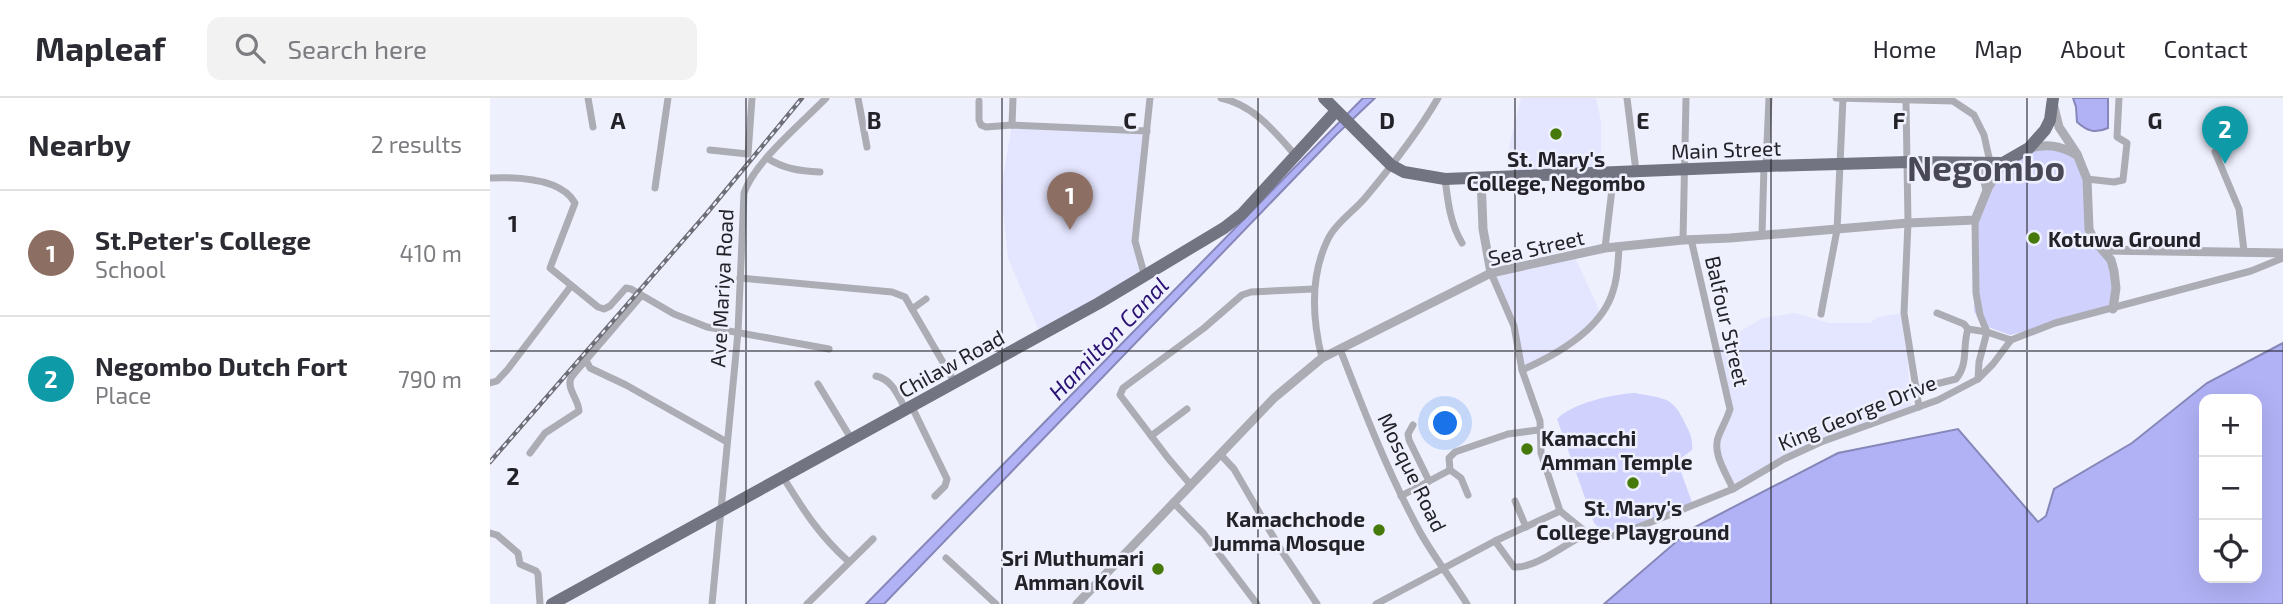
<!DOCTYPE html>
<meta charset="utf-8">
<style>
:root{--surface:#fff;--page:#f2f2f3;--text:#2b2b33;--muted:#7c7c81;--line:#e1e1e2;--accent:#457a0a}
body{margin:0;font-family:"Exo 2",sans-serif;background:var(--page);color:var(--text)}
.controls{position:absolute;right:21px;bottom:21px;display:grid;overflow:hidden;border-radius:14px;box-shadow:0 7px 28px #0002}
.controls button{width:63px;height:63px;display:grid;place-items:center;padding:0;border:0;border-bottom:2px solid var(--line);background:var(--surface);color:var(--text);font:35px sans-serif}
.you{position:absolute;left:956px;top:326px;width:24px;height:24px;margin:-18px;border:5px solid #fff;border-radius:50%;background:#1a73e8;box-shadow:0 0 0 10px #1a73e833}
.badge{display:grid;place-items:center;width:46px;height:46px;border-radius:50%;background:var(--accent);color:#fff;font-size:23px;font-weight:700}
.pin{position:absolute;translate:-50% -58px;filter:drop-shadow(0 2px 4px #0008)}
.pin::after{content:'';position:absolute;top:37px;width:24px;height:21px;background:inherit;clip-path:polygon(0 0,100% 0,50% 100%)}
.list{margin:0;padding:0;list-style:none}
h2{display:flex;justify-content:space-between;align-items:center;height:91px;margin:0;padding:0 28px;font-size:30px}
h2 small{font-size:23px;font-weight:400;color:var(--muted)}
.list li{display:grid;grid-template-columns:46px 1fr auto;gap:21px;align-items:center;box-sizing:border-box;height:126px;padding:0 28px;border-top:2px solid var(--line)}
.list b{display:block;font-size:26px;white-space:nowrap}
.list p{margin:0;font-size:23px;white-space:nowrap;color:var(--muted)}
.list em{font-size:23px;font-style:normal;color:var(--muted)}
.icon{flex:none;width:38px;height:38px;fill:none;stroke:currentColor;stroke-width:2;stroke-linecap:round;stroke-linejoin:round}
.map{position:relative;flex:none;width:1793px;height:506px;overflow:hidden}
header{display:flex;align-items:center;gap:42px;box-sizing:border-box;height:98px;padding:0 35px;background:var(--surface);border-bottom:2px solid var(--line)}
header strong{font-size:33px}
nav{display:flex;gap:38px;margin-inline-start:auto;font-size:24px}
.search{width:490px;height:63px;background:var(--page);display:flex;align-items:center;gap:18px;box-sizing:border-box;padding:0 24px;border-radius:14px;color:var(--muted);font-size:26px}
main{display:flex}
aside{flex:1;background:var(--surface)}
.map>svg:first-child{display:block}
.built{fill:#e4e5fe}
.green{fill:#d0d1fc}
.water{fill:#b1b2f6;stroke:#8687b8;stroke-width:2;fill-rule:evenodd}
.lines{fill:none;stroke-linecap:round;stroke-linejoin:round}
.minor{stroke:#acadb4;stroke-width:7}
.tertiary{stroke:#acadb4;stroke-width:9}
.primary{stroke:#737481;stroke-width:12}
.rail-casing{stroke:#6e6e77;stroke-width:4.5}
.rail{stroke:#eff0fe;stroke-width:2;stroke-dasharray:5;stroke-linecap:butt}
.grid{fill:none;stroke:#222228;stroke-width:2;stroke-opacity:0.55}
.poi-dot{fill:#457a0a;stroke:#eff0fe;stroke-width:2.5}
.labels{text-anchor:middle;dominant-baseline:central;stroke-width:5;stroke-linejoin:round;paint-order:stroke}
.street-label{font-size:21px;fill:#222228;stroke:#eff0fe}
.poi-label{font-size:21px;font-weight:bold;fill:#222228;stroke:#eff0fe}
.water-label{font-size:23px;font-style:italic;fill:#291272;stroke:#eff0fe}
.town-label{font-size:35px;font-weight:bold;fill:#484856;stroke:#eff0fe}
.grid-label{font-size:23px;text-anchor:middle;font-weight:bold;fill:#222228;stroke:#eff0fe;stroke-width:5;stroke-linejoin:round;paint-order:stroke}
</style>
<header>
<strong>Mapleaf</strong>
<div class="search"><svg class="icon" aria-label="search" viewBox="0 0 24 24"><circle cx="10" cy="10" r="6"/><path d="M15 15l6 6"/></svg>Search here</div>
<nav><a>Home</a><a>Map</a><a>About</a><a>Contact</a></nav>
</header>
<main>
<aside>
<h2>Nearby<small>2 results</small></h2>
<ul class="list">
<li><span class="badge" style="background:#8d6e63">1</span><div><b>St.Peter's College</b><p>School</p></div><em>410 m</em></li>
<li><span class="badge" style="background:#0f9aa8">2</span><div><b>Negombo Dutch Fort</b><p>Place</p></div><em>790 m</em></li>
</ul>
</aside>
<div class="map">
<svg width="1793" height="506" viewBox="0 0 1793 506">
<rect width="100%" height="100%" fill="#eff0fe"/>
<!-- built -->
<g class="built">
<polygon points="1031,0 1106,0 1111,23 1111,72 1021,76 1019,48"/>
<polygon points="522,27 657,33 645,143 655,179 550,235 518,160 511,91"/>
<polygon points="1084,157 1111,216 1086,242 1032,272 1024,228 1001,175"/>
<polygon points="1305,215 1339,225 1380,225 1388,219 1414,215 1421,308 1294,361 1243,391 1227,353 1240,311 1227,252 1240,239 1273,220"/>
</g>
<!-- green -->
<g class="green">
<polygon points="1539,50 1575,50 1593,69 1599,131 1621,162 1623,211 1520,237 1498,229 1484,214 1485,122 1513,65"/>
<path d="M 1145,295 C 1173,301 1182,297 1195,325 C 1200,335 1203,341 1202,352 L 1187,363 L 1203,407 L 1139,433 L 1112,433 L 1104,425 L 1067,321 C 1083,305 1123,296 1145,295 Z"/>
</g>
<!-- water -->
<g class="water">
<polygon points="873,0 885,0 846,37 394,506 376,506"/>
<path d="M 1583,0 L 1618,0 L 1618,30 C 1605,36 1597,33 1587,24 L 1586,9 Z"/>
<path d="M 1793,245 L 1793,506 L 1114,506 L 1201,431 L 1348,355 L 1468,331 L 1548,424 L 1556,418 L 1564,391 L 1642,345 L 1717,285 ZM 1714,301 L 1767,301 L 1767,480 L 1714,480 Z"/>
</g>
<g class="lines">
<!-- minor -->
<g class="minor">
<polyline points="98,0 103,29"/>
<polyline points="368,0 377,49"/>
<path d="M 731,0 C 764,7 785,34 806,58"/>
<polyline points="1137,0 1146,73"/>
<polyline points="1346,0 1463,3 1484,17 1494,37 1500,64"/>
<polyline points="489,3 489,22 491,27 496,29 522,27 657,33"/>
<polyline points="1416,3 1418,125 1414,215 1429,309"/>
<polyline points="522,27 523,0"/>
<polyline points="220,52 258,56 262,0"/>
<polyline points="1725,54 1749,111 1754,153"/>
<path d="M 277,60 C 294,71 310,73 330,74"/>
<polyline points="1276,68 1279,0"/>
<path d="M 0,80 C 25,79 71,80 85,105 L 60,170 L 108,209 L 114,211 L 120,208 L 136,190 L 141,191 L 184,216 L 217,229 L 339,251"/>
<path d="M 955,81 C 958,104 960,125 972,145"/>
<polyline points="1597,81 1624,84 1633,82 1637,45 1627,39 1629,0"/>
<polyline points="165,90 178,0"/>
<polyline points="1272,137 1274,68"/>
<path d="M 1201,141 L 1240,311 C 1237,321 1233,327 1229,337 C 1221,354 1236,375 1243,391"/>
<polyline points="1193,142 1196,0"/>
<polyline points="1115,150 1124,74"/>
<polyline points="1001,175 1024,228 1032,272 1050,323 1051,355 1070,413 1097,435 1110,441 1139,433 1243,391 1294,361 1331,344 1448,302 1488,281 1489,264 1497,234 1490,217 1486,195 1485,122"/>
<polyline points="655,179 645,143 660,0"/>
<polyline points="250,180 402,194 415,199 465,285"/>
<polyline points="151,198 96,262 100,270 136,287 237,344"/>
<polyline points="422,211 436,201"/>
<polyline points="1447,215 1474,226 1478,231 1497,234 1521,242 1565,225 1761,173 1793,160"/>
<polyline points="1331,216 1347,132 1353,0"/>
<path d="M 850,251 C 874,313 898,375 930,434 C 944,459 962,482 977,506"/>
<path d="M 832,260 C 822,220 820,176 839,139 C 847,124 864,113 875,100 C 901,69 928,35 948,0"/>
<path d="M 1032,272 C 1066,257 1112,231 1123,193 C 1128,179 1128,164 1129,150"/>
<path d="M 386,278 C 403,282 408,298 416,312"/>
<polyline points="1488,281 1503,266 1521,242"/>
<polyline points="0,285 7,283 18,271 81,188"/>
<polyline points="328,286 362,342"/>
<path d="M 1426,291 L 1466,281 C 1479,265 1472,249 1478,231"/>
<polyline points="422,309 457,381 455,388 445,398"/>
<polyline points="923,327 918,336 919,342 939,383"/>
<polyline points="661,338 697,311"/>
<path d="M 40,355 L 55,335 L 89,313 C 89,302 76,290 81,280 C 85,274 91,268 96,262"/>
<polyline points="730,356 744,371 791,452 827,506"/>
<polyline points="960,372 971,380 978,397"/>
<path d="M 293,379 C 314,413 329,437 359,464"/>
<polyline points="700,386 678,360 630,297 633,290 714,230 752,197 761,194 824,191"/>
<polyline points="911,398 960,372 959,360 965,354 1018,336 1048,332"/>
<polyline points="1025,403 1036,429"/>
<polyline points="683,404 714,436 767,506"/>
<polyline points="0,435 7,437 28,455 30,466 46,473 48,476 50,506"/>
<path d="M 1005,443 L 1024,469 C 1045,471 1077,445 1097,435"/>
<polyline points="456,460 506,506"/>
<path d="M 222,506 L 248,234 L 254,95 C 265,63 312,25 336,0"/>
<polyline points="317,506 383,441"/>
<polyline points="886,506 1005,443 1070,413"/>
</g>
<!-- tertiary -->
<g class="tertiary">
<polyline points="1564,9 1569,29 1587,56 1597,81 1599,131 1604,142 1621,162 1624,173 1626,190 1623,211"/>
<path d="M 1539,50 C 1557,46 1569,47 1585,56"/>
<path d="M 1482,64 C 1491,73 1495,80 1497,92"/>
<polyline points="991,79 993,131 1001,175"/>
<polyline points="1614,152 1793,155"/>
<polyline points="587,506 784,300 832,260 1001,175 1115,150 1193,142 1240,140 1418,125 1485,122 1498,90 1513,65"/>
</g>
<!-- primary -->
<g class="primary">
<polyline points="834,0 901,67 914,74 955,81 1276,68 1418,64 1513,65 1539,50 1555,32 1560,22 1563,0"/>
<polyline points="62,506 609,205 734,130 752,116 846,13"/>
</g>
<defs>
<polyline id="rail" points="0,364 217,115 312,0"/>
</defs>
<!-- rail casing -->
<use href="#rail" class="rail-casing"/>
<!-- rail -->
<use href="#rail" class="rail"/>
</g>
<!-- grid -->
<path class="grid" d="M 256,0 L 256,506M 512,0 L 512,506M 768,0 L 768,506M 1025,0 L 1025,506M 1281,0 L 1281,506M 1537,0 L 1537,506M 0,253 L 1793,253"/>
<!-- markers -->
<g class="poi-dot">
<circle cx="1066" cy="36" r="7"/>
<circle cx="1544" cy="140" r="7"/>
<circle cx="1037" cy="351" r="7"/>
<circle cx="1143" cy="385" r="7"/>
<circle cx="889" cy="432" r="7"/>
<circle cx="668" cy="471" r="7"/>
</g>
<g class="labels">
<!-- street labels -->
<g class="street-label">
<text transform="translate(1236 51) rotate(-2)">Main Street</text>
<text transform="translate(1046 149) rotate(-13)">Sea Street</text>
<text transform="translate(231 190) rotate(-87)">Ave Mariya Road</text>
<text transform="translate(1238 223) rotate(77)">Balfour Street</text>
<text transform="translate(461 265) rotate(-29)">Chilaw Road</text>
<text transform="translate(1367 314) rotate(-22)">King George Drive</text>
<text transform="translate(923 374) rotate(64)">Mosque Road</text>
</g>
<!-- poi labels -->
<g class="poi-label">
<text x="1066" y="60">St. Mary's<tspan x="1066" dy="24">College, Negombo</tspan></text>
<text x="1558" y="140" text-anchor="start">Kotuwa Ground</text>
<text x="1051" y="339" text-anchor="start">Kamacchi<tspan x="1051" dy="24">Amman Temple</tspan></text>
<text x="1143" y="409">St. Mary's<tspan x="1143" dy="24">College Playground</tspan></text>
<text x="875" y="420" text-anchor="end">Kamachchode<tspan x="875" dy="24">Jumma Mosque</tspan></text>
<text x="654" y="459" text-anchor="end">Sri Muthumari<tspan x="654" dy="24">Amman Kovil</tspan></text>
</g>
<!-- water labels -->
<g class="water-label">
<text transform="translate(618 240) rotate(-46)">Hamilton Canal</text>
</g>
<!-- town labels -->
<g class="town-label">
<text x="1496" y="69">Negombo</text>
</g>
</g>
<g class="grid-label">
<text x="128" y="31">A</text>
<text x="384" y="31">B</text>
<text x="640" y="31">C</text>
<text x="897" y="31">D</text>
<text x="1153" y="31">E</text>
<text x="1409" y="31">F</text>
<text x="1665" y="31">G</text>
<text x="23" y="134">1</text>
<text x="23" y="387">2</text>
</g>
</svg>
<div class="controls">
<button>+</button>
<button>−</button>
<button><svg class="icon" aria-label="locate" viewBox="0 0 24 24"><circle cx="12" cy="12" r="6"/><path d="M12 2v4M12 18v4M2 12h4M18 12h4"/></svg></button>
</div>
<div class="you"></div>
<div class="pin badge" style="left:580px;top:132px;background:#8d6e63">1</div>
<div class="pin badge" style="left:1735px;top:66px;background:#0f9aa8">2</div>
</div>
</main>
